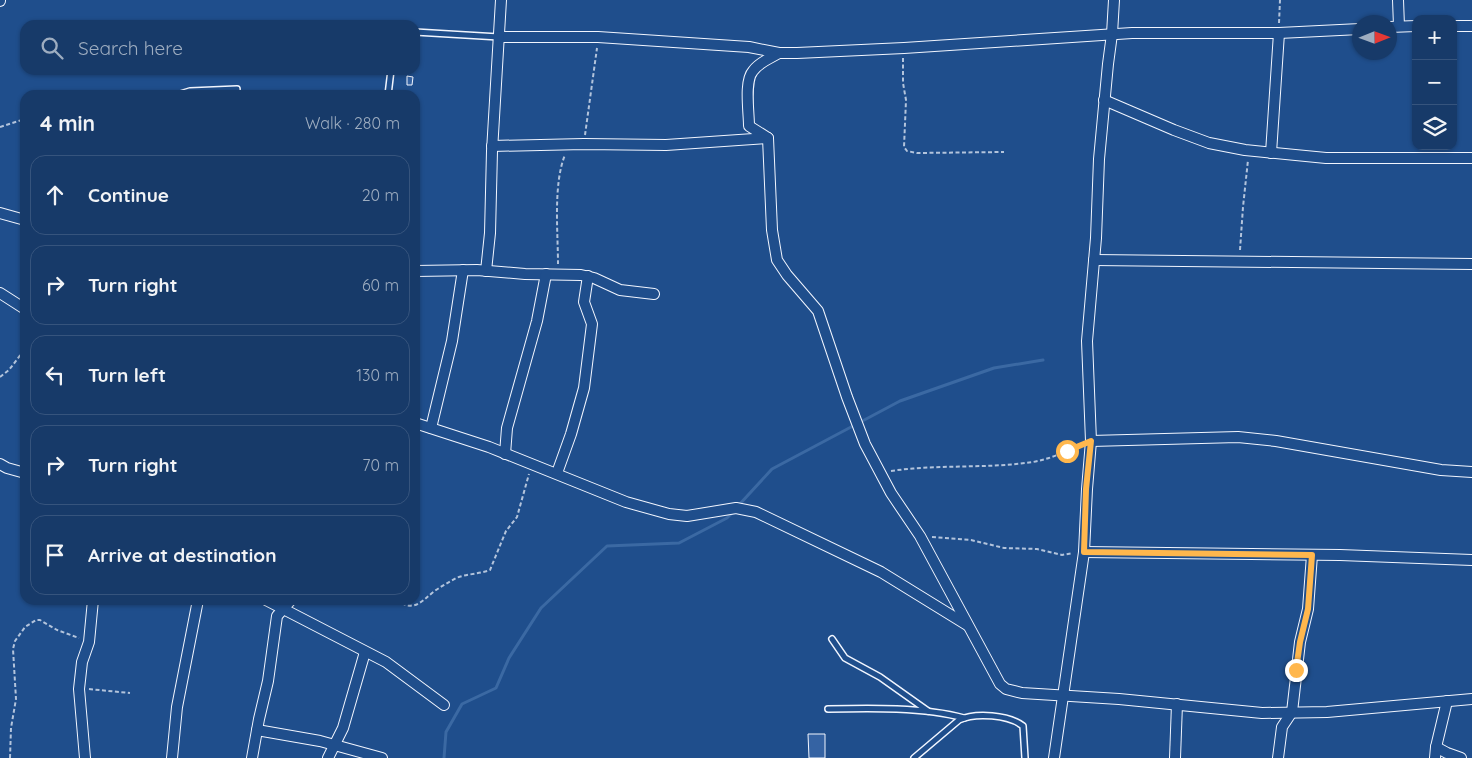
<!DOCTYPE html>
<meta charset="utf-8">
<style>
:root{--surface:#173a69;--page:#20416f;--text:#f1f3f6;--muted:#9eadc0;--line:#36547d}
body{margin:0;font-family:Quicksand,sans-serif;background:var(--page);color:var(--text)}
.controls{position:absolute;right:15px;top:15px;display:grid;overflow:hidden;border-radius:10px;box-shadow:0 1px 4px #0004}
.controls button{width:45px;height:45px;display:grid;place-items:center;padding:0;border:0;border-bottom:1px solid var(--line);background:var(--surface);color:var(--text);font:25px sans-serif}
.compass{position:absolute;left:1352px;top:15px;width:45px;height:45px;border-radius:50%;background:var(--surface);box-shadow:0 1px 4px #0004;rotate:89deg}
.stop{position:absolute;width:15px;height:15px;margin:-11px;border:4px solid #ffb74d;border-radius:50%;background:#fff}
.stop.end{background:#ffb74d;border-color:#fff;box-shadow:0 1px 5px #0008}
.list{margin:0;padding:0;list-style:none}
h2{display:flex;justify-content:space-between;align-items:center;height:65px;margin:0;padding:0 20px;font-size:21px}
h2 small{font-size:16px;font-weight:400;color:var(--muted)}
.list li{display:grid;grid-template-columns:32px 1fr auto;gap:15px;align-items:center;box-sizing:border-box;height:80px;margin:0 10px 10px;padding:0 10px;border:1px solid var(--line);border-radius:15px}
.list b{display:block;font-size:19px;white-space:nowrap}
.list em{font-size:16px;font-style:normal;color:var(--muted)}
.icon{flex:none;width:28px;height:28px;fill:none;stroke:currentColor;stroke-width:2;stroke-linecap:round;stroke-linejoin:round}
.map{position:relative;flex:none;width:1472px;height:758px;overflow:hidden}
.search{position:absolute;background:var(--surface);box-shadow:0 1px 4px #0004;left:20px;top:20px;width:400px;height:55px;display:flex;align-items:center;gap:12px;box-sizing:border-box;padding:0 18px;border-radius:15px;color:var(--muted);font-size:19px}
.panel{position:absolute;background:var(--surface);box-shadow:0 1px 4px #0004;left:20px;top:90px;width:400px;height:515px;border-radius:15px}
.map>svg:first-child{display:block}
.lines{fill:none;stroke-linecap:round;stroke-linejoin:round}
.stream{stroke:#3b69a3;stroke-width:3}
.building{fill:#3563a3;stroke:#f2f6ff}
.service-casing{stroke:#f2f6ff;stroke-width:8}
.minor-casing{stroke:#f2f6ff;stroke-width:12}
.path{stroke:#b3c4dc;stroke-width:2;stroke-dasharray:4 2.5;stroke-linecap:butt}
.service{stroke:#1f4e8c;stroke-width:5}
.minor{stroke:#1f4e8c;stroke-width:10}
.route{stroke:#ffb74d;stroke-width:6}
</style>
<div class="map">
<svg width="1472" height="758" viewBox="0 0 1472 758">
<rect width="100%" height="100%" fill="#1f4e8c"/>
<g class="lines">
<!-- stream -->
<g class="stream">
<polyline points="738,506 772,469 900,401 994,368 1043,360"/>
<polyline points="444,758 446,732 462,704 496,688 509,658 541,608 607,546 679,543 727,518 734,511"/>
</g>
</g>
<!-- building -->
<g class="building">
<polygon points="407,76 413,77 412,85 407,85"/>
<polygon points="808,734 825,734 825,758 809,758"/>
</g>
<g class="lines">
<defs>
<g id="service">
<polyline points="415,32 499,37"/>
<polyline points="177,95 190,91 237,89"/>
<polyline points="388,95 391,70"/>
<polyline points="832,639 845,658 880,677 928,711"/>
<path d="M 828,709 C 870,708 924,707 964,718"/>
<path d="M 914,758 L 959,720 C 976,712 1009,715 1023,726 L 1025,758"/>
</g>
<g id="minor">
<polyline points="1398,0 1399,26"/>
<polyline points="0,1 0,0"/>
<polyline points="1453,26 1472,26"/>
<polyline points="1390,27 1416,26"/>
<polyline points="500,37 598,37 749,47 779,53 797,53 904,48 1132,33 1279,33 1360,29"/>
<path d="M 779,53 C 771,58 759,62 753,71 C 744,81 749,112 749,126 L 768,138 L 772,230 L 777,260 L 787,275 L 818,311 L 847,397 L 865,444 L 891,493 L 920,536 L 1000,684 L 1006,689 L 1022,693 L 1119,699 L 1262,713 L 1327,712 L 1472,699"/>
<polyline points="1104,100 1174,130 1209,143 1245,150 1326,158 1472,158"/>
<polyline points="492,146 584,144 666,145 768,138"/>
<polyline points="1271,153 1279,33"/>
<polyline points="0,213 25,220"/>
<polyline points="1094,260 1472,264"/>
<polyline points="415,271 477,270 525,274 581,275 594,278 620,290 654,294"/>
<polyline points="486,271 490,233 492,151 501,0"/>
<polyline points="0,293 25,309"/>
<polyline points="415,423 489,447 626,502 669,514 687,516 736,508 756,512 881,572 967,625"/>
<polyline points="431,428 452,341 463,270"/>
<polyline points="1091,441 1238,437 1276,441 1441,470 1472,472"/>
<polyline points="505,454 507,428 537,321 546,274"/>
<polyline points="0,464 7,468 25,473"/>
<polyline points="557,473 571,434 584,388 592,324 584,302 588,276"/>
<polyline points="1084,552 1340,555 1472,560"/>
<polyline points="266,600 386,662 444,705"/>
<polyline points="257,730 320,741 382,758"/>
<polyline points="1436,747 1447,753 1461,758"/>
<polyline points="85,758 79,689 82,662 89,642 93,600"/>
<polyline points="172,758 177,707 198,600"/>
<polyline points="252,758 259,719 268,681 277,616 291,600"/>
<polyline points="328,758 343,728 365,652"/>
<polyline points="1054,758 1084,552 1087,489 1091,441 1087,341 1096,238 1099,159 1108,64 1112,34 1114,0"/>
<polyline points="1175,758 1177,704"/>
<polyline points="1278,758 1282,727 1292,712 1300,642 1308,609 1312,555"/>
<polyline points="1435,758 1436,747 1447,701"/>
</g>
</defs>
<!-- service casing -->
<use href="#service" class="service-casing"/>
<!-- minor casing -->
<use href="#minor" class="minor-casing"/>
<!-- path -->
<g class="path">
<polyline points="1279,23 1280,0"/>
<polyline points="903,58 903,83 906,100 904,147 907,151 917,153 1004,152"/>
<polyline points="0,127 25,119"/>
<polyline points="585,135 597,48"/>
<polyline points="1240,250 1243,207 1248,160"/>
<path d="M 558,264 C 558,233 553,184 565,155"/>
<polyline points="0,377 9,370 25,349"/>
<path d="M 891,471 C 938,464 986,469 1033,462 C 1050,459 1065,452 1080,445"/>
<polyline points="932,537 971,540 1004,548 1037,549 1062,555 1073,553"/>
<path d="M 396,600 C 415,613 421,601 436,590 C 442,586 449,582 456,578 C 466,574 479,574 490,570 L 506,531 L 517,517 L 529,474"/>
<polyline points="89,689 130,693"/>
<polyline points="10,758 11,728 16,699 13,649 15,641 25,627 36,620 40,620 57,630 79,638"/>
</g>
<!-- service -->
<use href="#service" class="service"/>
<!-- minor -->
<use href="#minor" class="minor"/>
</g>
<g class="lines">
<!-- route -->
<polyline class="route" points="1067,451 1091,441 1086,489 1084,552 1312,555 1308,609 1300,642 1296,670"/>
</g>
</svg>
<div class="controls">
<button>+</button>
<button>−</button>
<button><svg class="icon" aria-label="layers" viewBox="0 0 24 24"><path d="M12 4l9 5-9 5-9-5zM3 14l9 5 9-5"/></svg></button>
</div>
<svg class="compass" viewBox="-18 -18 36 36"><path d="M0-13l5 13h-10z" fill="#e53935"/><path d="M0 13l5-13h-10z" fill="#9eadc0"/></svg>
<div class="stop" style="left:1067px;top:451px"></div>
<div class="stop end" style="left:1296px;top:670px"></div>
<div class="search"><svg class="icon" aria-label="search" viewBox="0 0 24 24"><circle cx="10" cy="10" r="6"/><path d="M15 15l6 6"/></svg>Search here</div>
<section class="panel">
<h2>4 min<small>Walk · 280 m</small></h2>
<ul class="list">
<li><svg class="icon" aria-label="ahead" viewBox="0 0 24 24"><path d="M12 20V5M6 11l6-6 6 6"/></svg><div><b>Continue</b></div><em>20 m</em></li>
<li><svg class="icon" aria-label="right" viewBox="0 0 24 24"><path d="M7 20v-9h11M14 6l5 5-5 5"/></svg><div><b>Turn right</b></div><em>60 m</em></li>
<li><svg class="icon" aria-label="left" viewBox="0 0 24 24"><path d="M17 20v-9H6M10 6l-5 5 5 5"/></svg><div><b>Turn left</b></div><em>130 m</em></li>
<li><svg class="icon" aria-label="right" viewBox="0 0 24 24"><path d="M7 20v-9h11M14 6l5 5-5 5"/></svg><div><b>Turn right</b></div><em>70 m</em></li>
<li><svg class="icon" aria-label="arrive" viewBox="0 0 24 24"><path d="M6 21V4h12l-3 4 3 4H6"/></svg><div><b>Arrive at destination</b></div></li>
</ul>
</section>
</div>
